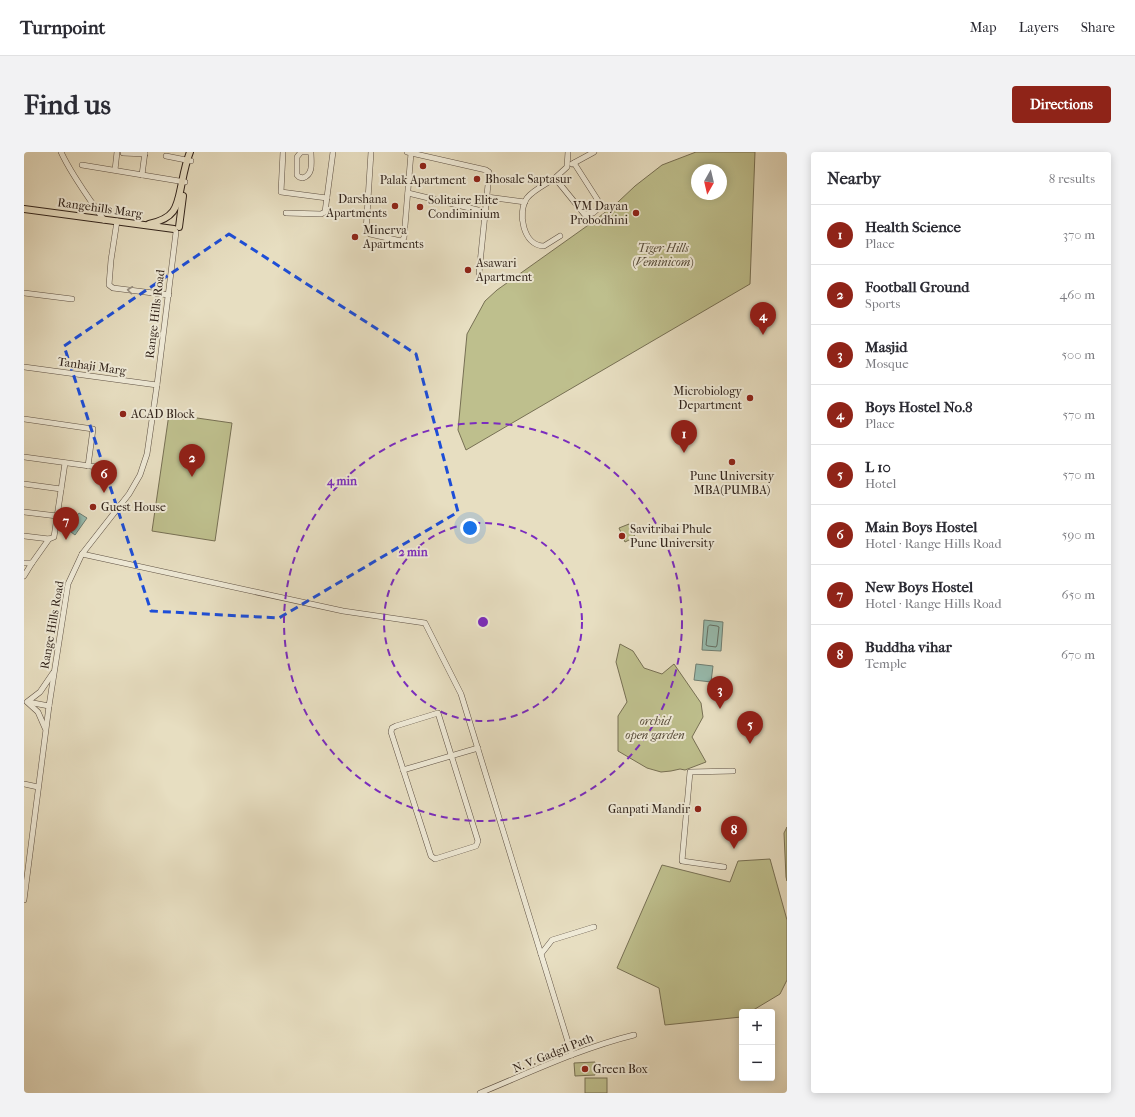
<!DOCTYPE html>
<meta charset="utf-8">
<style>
:root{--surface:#fff;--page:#f2f2f3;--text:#2b2b33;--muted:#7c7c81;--line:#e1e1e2;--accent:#8f2418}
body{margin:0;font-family:"IM FELL French Canon",serif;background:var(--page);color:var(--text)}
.controls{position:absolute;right:12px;bottom:12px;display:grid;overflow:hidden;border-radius:4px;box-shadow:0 2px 10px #0003}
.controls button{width:36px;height:36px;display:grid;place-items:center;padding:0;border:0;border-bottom:1px solid var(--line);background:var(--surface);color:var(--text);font:20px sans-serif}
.compass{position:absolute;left:667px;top:12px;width:36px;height:36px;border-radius:50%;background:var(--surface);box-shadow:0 2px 10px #0003;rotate:188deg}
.you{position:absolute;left:446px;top:376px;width:14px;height:14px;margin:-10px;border:3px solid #fff;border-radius:50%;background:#1a73e8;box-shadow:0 0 0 6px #1a73e833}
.badge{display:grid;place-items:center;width:26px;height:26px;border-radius:50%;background:var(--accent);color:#fff;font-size:13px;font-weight:700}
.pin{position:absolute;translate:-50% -33px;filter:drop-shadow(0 1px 2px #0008)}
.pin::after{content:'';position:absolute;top:21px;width:14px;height:12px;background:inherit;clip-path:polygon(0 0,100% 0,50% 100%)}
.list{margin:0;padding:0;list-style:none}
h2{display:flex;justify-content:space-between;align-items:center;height:52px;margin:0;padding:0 16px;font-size:17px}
h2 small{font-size:13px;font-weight:400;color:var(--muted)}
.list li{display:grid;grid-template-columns:26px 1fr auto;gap:12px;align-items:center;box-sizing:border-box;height:60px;padding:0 16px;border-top:1px solid var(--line)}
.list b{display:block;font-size:15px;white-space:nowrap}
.list p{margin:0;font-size:13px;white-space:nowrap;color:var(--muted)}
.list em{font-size:13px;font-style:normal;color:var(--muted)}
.map{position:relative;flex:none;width:763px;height:941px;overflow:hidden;border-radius:4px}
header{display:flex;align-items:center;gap:24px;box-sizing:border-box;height:56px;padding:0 20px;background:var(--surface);border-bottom:1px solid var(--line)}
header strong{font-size:19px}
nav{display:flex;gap:22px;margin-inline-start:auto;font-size:14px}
.intro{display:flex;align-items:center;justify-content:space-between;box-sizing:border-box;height:96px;padding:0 24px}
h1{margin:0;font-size:28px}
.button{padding:10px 18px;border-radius:4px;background:var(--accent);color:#fff;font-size:14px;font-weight:700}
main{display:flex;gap:24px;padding:0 24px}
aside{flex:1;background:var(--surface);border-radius:4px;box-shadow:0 2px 10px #0003}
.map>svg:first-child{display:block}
.green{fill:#bebf8d;stroke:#777054;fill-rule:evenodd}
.water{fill:#97bcaf;stroke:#6e7e73}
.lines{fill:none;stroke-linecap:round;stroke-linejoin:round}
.shore{stroke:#646f64;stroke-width:1}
.minor-casing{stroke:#5e5144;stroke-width:6}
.major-casing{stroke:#30221a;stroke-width:8}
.minor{stroke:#efead7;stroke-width:5}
.major{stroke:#e7dec1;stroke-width:6}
.oneway{stroke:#999082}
.marked{fill:none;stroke:#1d4ed8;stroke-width:3;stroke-dasharray:8 5;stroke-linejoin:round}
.ring{fill:none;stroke:#7b2cbf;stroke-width:2;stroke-dasharray:7 5}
.poi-dot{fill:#8f2418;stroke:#efead7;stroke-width:1.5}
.labels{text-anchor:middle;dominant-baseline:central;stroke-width:4;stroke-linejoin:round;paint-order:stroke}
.poi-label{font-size:12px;fill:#30221a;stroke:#efead7;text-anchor:start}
.street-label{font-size:12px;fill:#30221a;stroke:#efead7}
.park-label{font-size:12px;font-style:italic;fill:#544937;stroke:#efead7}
.centre{fill:#7b2cbf;stroke:#efead7;stroke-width:2}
.ring-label{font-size:12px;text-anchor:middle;font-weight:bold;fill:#7b2cbf;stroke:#efead7;stroke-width:4;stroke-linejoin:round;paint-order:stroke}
</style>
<header>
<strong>Turnpoint</strong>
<nav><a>Map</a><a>Layers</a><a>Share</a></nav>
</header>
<div class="intro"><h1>Find us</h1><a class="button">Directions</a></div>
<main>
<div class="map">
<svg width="763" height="941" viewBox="0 0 763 941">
<rect width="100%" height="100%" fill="#e7dec1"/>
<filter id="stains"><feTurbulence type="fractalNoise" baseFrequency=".005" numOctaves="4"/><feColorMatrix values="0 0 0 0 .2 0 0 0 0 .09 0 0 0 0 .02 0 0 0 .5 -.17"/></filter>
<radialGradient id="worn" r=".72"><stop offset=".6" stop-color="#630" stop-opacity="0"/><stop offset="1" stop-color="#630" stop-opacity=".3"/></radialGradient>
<!-- green -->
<g class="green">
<path d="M 672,0 L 731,0 L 726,132 L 442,298 L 434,278 L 443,182 L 461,149 L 473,138 L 570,69 L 594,50 L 611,34 L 638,13 ZM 673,18 L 697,18 L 697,42 L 673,42 Z"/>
<polygon points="145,262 208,271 191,389 128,379"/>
<polygon points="605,372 611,385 601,390 595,376"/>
<polygon points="596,492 609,499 620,516 638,522 650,512 677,551 679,565 668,585 682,610 661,618 656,617 647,619 637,620 623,616 594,599 594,564 603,550 592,510"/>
<polygon points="763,675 763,729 762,725 760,681"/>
<polygon points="746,707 763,768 763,828 756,842 726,860 718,860 717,865 641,873 635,836 593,816 638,713 706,730 714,709"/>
<polygon points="571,910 571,923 551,924 550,911"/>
<rect x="561" y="926" width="22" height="15"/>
</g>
<!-- water -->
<g class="water">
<polygon points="55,361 63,366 51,383 43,377"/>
<polygon points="680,468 699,470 697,499 678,498"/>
<polygon points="672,512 689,514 687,530 670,528"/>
</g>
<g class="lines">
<!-- shore -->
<polygon class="shore" points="686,473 693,474 695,475 693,493 692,495 684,494 682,493 684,475"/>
<defs>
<g id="minor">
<path d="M 37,0 C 48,24 65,46 80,68"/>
<polyline points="259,0 257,40 303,46"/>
<path d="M 277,0 L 287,0 C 287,10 290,22 279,26 L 275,25 L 273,23 L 273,5 Z"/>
<polyline points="347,0 342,79 346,82 377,89 380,86 387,1"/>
<polyline points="383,0 462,18 465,20 465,23 455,121"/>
<polyline points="544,0 543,15 531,26 561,63 569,61 576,55 575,50 550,11"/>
<polyline points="99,1 121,2"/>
<polyline points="142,4 167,9"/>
<polyline points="548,12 570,0"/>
<polyline points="58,13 161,30"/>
<polyline points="91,18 93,0"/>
<polyline points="118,23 121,0"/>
<path d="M 531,26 C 522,32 509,38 503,46 C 493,60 499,94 520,94 L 536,84"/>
<polyline points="384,41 462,60"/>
<polyline points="463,45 501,50"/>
<polyline points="262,61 297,62 301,60 309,0"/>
<polyline points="93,69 87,108 85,133 89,136 145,143"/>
<polyline points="0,141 48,147"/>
<polyline points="0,215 133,233"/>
<polyline points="0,267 69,277 64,314"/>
<polyline points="0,305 73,315"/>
<polyline points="0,332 37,337"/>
<polyline points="0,360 33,364"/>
<polyline points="0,384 25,387 30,385 41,311"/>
<polyline points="58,402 319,459 401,471 437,542 548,903"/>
<polyline points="0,411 8,411"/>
<polyline points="0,424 8,411 25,387"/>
<polyline points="4,550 25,554"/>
<polygon points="414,561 454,689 452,694 411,707 407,704 367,580 368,576 372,574"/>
<polyline points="21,576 14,560 3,550 16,540 29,521"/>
<polyline points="379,618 454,596"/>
<polyline points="0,632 14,635"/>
<polyline points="700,715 658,709 666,620 709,619"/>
<polyline points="0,748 25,554 44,432 58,402 105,342 116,323 123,302 133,233 152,80"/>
<polyline points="517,802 528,788 570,775"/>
<path d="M 456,941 C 507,920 557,896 610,883"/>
</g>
<g id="major">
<polyline points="0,57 150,77"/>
<path d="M 125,72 C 153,66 153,54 158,30 C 160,20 162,10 166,0"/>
<polyline points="155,75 159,44"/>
</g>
</defs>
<!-- minor casing -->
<use href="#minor" class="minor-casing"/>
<!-- major casing -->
<use href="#major" class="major-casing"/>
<!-- minor -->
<use href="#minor" class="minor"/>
<!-- major -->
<use href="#major" class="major"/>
</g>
<!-- one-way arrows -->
<defs><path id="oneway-chevron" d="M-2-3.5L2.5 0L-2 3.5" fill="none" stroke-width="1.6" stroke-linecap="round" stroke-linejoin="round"/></defs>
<use class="oneway" href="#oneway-chevron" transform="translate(106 138) rotate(-173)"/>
<!-- marked area -->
<path class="marked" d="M 205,82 L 392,202 L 434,360 L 255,466 L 127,459 L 40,194 Z"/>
<!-- distance rings -->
<g class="ring">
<circle cx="459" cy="470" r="99"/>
<circle cx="459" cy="470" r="199"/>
</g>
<!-- markers -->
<g class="poi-dot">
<circle cx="399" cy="14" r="4"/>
<circle cx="453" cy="27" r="4"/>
<circle cx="371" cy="54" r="4"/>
<circle cx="396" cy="55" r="4"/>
<circle cx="612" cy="61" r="4"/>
<circle cx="331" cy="85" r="4"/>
<circle cx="444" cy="118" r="4"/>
<circle cx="726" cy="246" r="4"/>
<circle cx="99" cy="262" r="4"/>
<circle cx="708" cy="310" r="4"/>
<circle cx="69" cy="355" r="4"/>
<circle cx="598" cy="384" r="4"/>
<circle cx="674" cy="657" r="4"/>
<circle cx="561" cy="917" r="4"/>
</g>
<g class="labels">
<!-- poi labels -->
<g class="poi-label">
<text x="461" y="27">Bhosale Saptasur</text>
<text x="399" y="28" text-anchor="middle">Palak Apartment</text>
<text x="363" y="47" text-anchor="end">Darshana<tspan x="363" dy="14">Apartments</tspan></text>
<text x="404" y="48">Solitaire Elite<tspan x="404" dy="14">Condiminium</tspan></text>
<text x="604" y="54" text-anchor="end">VM Dayan<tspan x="604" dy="14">Probodhini</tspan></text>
<text x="339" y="78">Minerva<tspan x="339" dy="14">Apartments</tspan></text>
<text x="452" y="111">Asawari<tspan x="452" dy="14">Apartment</tspan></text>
<text x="718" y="239" text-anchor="end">Microbiology<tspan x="718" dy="14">Department</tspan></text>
<text x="107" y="262">ACAD Block</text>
<text x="708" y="324" text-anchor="middle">Pune University<tspan x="708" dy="14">MBA(PUMBA)</tspan></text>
<text x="77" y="355">Guest House</text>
<text x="606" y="377">Savitribai Phule<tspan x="606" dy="14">Pune University</tspan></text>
<text x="666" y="657" text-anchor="end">Ganpati Mandir</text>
<text x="569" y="917">Green Box</text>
</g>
<!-- street labels -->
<g class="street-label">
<text transform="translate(76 56) rotate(8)">Rangehills Marg</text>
<text transform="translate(131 162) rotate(-83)">Range Hills Road</text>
<text transform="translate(68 214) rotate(8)">Tanhaji Marg</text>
<text transform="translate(28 473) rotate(-80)">Range Hills Road</text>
<text transform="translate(529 901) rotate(-22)">N. V. Gadgil Path</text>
</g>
<!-- park labels -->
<g class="park-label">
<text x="639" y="96">Tiger Hills<tspan x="639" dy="14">(Veminicom)</tspan></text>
<text x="631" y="569">orchid<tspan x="631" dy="14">open garden</tspan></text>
</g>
</g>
<circle cx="459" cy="470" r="6" class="centre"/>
<g class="ring-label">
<text x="318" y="333">4 min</text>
<text x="389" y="404">2 min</text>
</g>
<rect width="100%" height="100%" filter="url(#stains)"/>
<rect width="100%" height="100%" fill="url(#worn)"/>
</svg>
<div class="controls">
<button>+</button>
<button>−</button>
</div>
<svg class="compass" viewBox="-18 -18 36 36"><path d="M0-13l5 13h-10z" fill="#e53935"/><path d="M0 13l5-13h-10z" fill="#7c7c81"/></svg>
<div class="you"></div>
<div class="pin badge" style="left:660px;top:301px">1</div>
<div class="pin badge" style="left:168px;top:325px">2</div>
<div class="pin badge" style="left:696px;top:557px">3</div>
<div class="pin badge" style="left:739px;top:183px">4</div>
<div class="pin badge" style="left:726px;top:592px">5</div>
<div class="pin badge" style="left:80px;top:341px">6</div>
<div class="pin badge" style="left:42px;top:388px">7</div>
<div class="pin badge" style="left:710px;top:697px">8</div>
</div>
<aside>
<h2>Nearby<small>8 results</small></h2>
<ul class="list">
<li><span class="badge">1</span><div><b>Health Science</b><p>Place</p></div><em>370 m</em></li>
<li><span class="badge">2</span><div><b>Football Ground</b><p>Sports</p></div><em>460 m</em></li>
<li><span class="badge">3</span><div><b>Masjid</b><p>Mosque</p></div><em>500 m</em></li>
<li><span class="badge">4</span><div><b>Boys Hostel No.8</b><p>Place</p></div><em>570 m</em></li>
<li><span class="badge">5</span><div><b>L 10</b><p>Hotel</p></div><em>570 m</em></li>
<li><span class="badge">6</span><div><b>Main Boys Hostel</b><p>Hotel · Range Hills Road</p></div><em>590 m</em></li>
<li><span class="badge">7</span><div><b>New Boys Hostel</b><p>Hotel · Range Hills Road</p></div><em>650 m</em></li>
<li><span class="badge">8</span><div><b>Buddha vihar</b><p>Temple</p></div><em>670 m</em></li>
</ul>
</aside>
</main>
